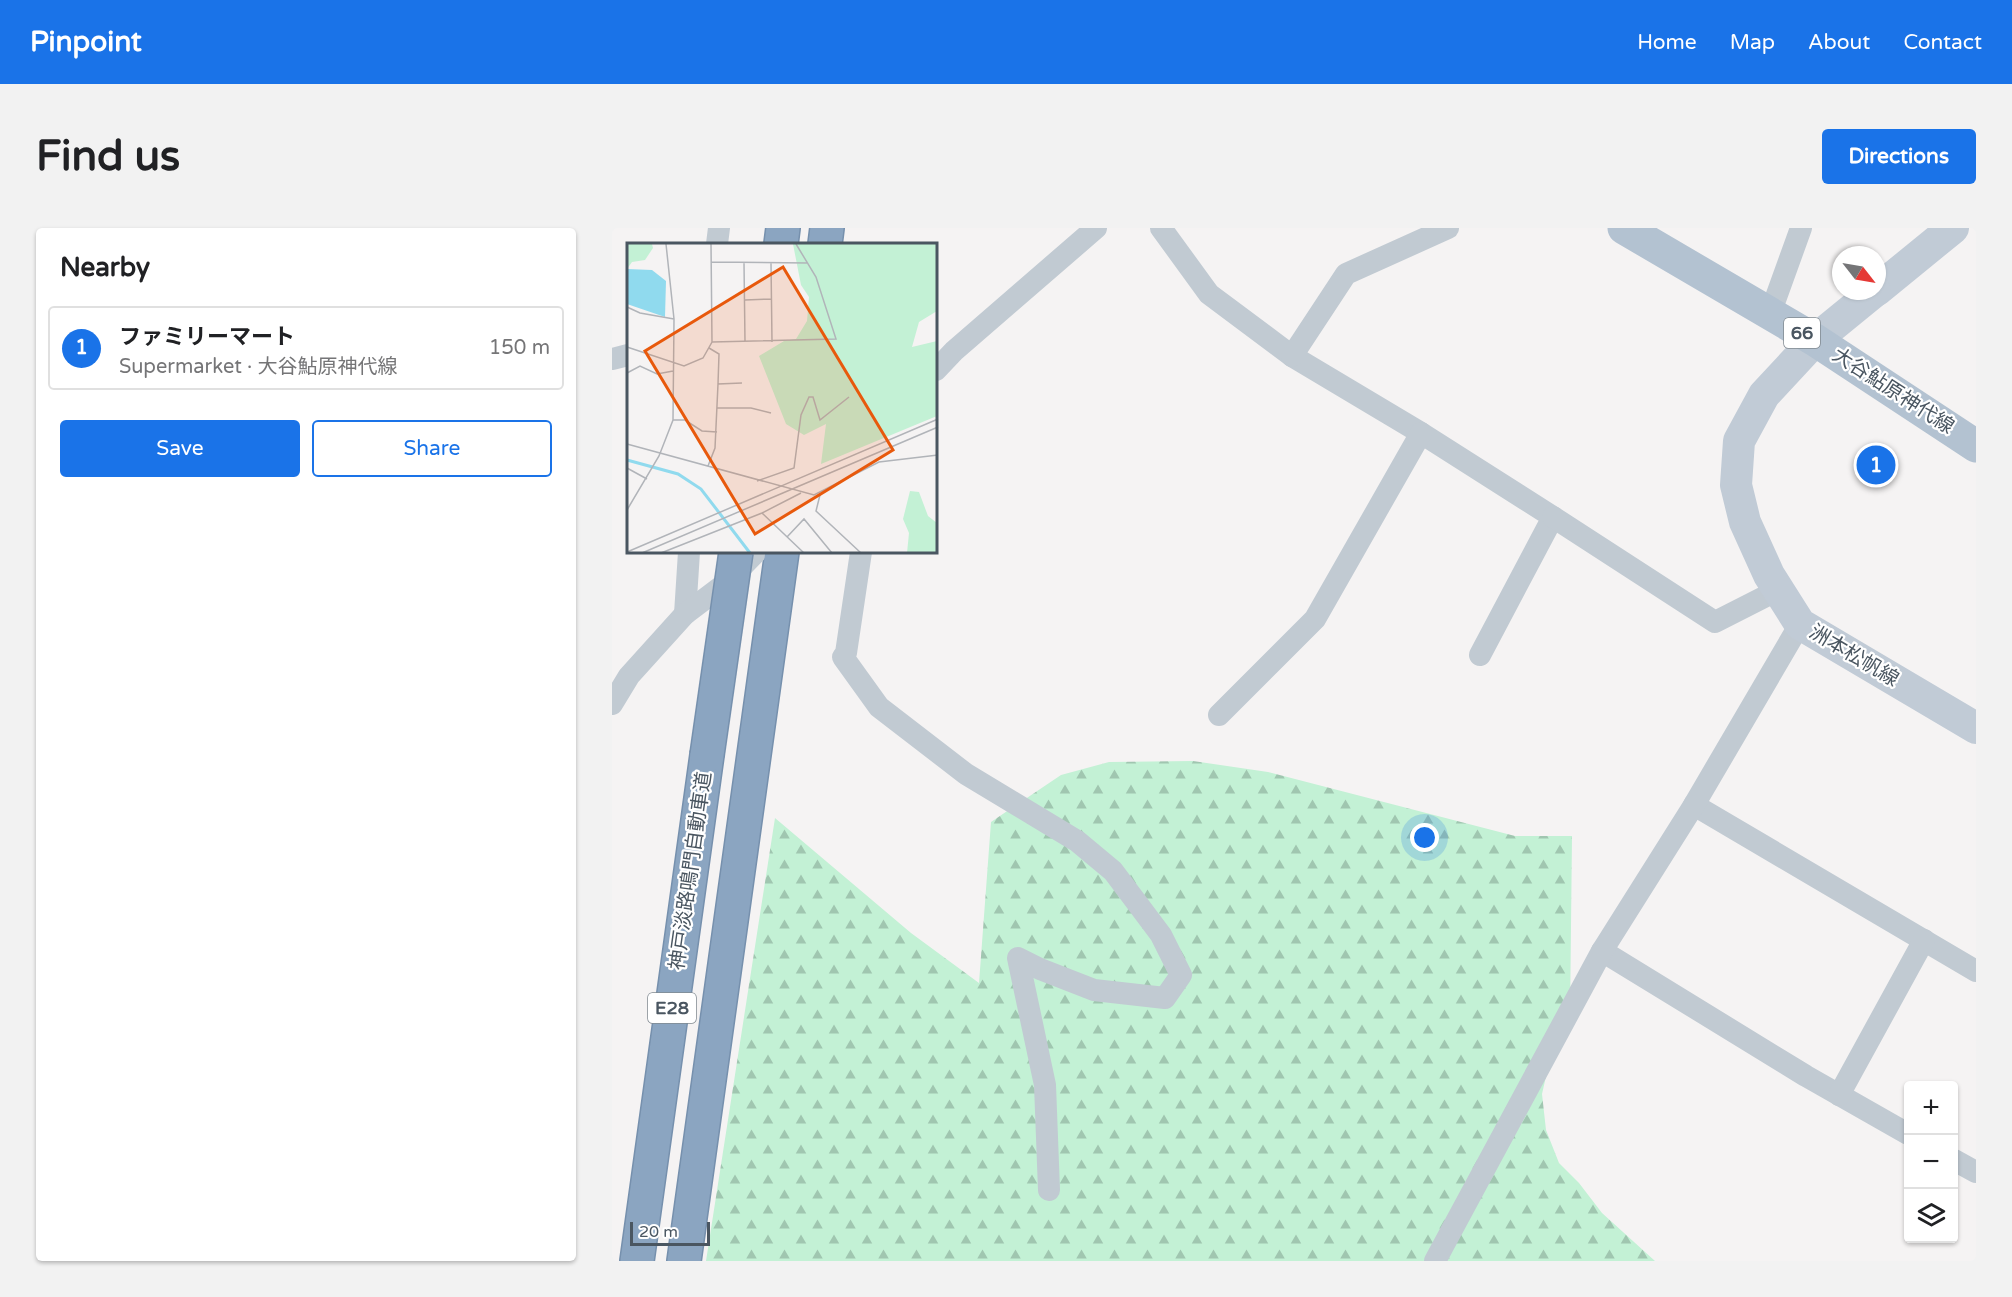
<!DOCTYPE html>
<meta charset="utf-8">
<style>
:root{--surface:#fff;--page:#f2f2f2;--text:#202124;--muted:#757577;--line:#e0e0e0;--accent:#1a73e8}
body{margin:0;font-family:"Varela Round","Noto Sans JP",sans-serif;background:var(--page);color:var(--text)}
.controls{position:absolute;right:18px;bottom:18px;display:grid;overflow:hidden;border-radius:6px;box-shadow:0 2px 4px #0004}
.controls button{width:54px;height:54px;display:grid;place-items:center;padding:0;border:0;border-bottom:2px solid var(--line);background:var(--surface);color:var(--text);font:30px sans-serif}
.compass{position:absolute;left:1220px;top:18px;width:54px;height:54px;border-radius:50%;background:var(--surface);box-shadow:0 2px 4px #0004;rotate:121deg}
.scale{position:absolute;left:18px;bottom:15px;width:80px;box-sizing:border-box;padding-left:6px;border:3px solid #4a5661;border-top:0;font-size:16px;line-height:21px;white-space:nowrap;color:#4a5661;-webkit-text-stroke:4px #fff;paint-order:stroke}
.you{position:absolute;left:813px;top:610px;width:21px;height:21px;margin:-15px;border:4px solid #fff;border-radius:50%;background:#1a73e8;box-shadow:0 0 0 9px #1a73e833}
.badge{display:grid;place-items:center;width:39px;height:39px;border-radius:50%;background:var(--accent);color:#fff;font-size:20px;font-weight:700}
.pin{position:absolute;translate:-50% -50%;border:3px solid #fff;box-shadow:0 2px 6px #0006}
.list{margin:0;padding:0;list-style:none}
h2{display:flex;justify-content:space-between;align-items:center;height:78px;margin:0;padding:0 24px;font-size:26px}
h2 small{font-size:20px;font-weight:400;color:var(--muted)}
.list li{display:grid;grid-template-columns:39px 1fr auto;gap:18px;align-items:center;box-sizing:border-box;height:84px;margin:0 12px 12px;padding:0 12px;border:2px solid var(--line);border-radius:6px}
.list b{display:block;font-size:22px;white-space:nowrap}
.list p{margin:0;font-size:20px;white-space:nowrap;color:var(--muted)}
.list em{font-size:20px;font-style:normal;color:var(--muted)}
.actions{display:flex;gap:12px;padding:18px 24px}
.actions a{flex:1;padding:14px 0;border:2px solid var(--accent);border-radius:6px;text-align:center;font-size:21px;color:var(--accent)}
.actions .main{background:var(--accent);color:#fff}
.icon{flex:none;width:33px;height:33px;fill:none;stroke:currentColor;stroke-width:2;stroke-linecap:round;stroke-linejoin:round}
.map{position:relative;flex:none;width:1364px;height:1033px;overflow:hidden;border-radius:6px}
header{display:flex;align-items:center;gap:36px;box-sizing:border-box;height:84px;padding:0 30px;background:var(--accent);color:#fff}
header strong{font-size:28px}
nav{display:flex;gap:33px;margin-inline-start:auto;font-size:21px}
.intro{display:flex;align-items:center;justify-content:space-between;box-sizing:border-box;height:144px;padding:0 36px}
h1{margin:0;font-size:42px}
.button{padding:15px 27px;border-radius:6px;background:var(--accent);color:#fff;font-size:21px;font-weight:700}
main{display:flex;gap:36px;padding:0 36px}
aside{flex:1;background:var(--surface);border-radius:6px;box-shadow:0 2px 4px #0004}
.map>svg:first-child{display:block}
.forest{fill:url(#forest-firs)}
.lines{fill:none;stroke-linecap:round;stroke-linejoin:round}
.motorway-casing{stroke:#7690ad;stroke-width:36}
.minor{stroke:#c1cad2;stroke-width:22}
.secondary{stroke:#c1cbd6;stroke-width:32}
.primary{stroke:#b3c2d1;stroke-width:33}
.motorway{stroke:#8ba5c1;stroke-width:33}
.motorway-bridge-casing{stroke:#7690ad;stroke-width:36;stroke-linecap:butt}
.motorway-bridge{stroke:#8ba5c1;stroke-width:33}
.labels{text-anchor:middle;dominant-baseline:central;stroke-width:4.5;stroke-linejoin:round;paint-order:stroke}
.shield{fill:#fff;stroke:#808990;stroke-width:1.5}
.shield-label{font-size:18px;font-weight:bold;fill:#4a5661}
.street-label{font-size:20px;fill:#4a5661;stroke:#fff}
.inset-river{fill:none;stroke:#90daee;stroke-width:3}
.inset-road{fill:none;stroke:#b1b4b9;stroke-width:1.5}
.view{fill:#e8590c;fill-opacity:0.15;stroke:#e8590c;stroke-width:3}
.inset-edge{fill:none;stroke:#4a5661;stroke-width:3}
</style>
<header>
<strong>Pinpoint</strong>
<nav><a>Home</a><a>Map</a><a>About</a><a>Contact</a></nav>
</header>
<div class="intro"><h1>Find us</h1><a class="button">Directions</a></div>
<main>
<aside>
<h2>Nearby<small></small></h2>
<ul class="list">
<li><span class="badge">1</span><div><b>ファミリーマート</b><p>Supermarket · 大谷鮎原神代線</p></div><em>150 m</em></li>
</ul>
<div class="actions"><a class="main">Save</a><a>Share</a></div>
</aside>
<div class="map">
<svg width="1364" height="1033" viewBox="0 0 1364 1033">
<defs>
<pattern id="forest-firs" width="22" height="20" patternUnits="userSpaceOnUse" patternTransform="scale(1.5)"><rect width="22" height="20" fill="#c3f1d5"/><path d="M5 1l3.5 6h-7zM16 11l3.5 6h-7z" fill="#a0c6b0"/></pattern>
</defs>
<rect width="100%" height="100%" fill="#f5f3f3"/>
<!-- forest -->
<polygon class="forest" points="581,533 656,544 903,608 960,608 958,791 940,822 930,866 934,902 947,935 967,955 990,985 1043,1033 94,1033 163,590 299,705 367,755 379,594 449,547 497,534"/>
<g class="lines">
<defs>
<g id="motorway">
<polyline points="169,16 171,0"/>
<polyline points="213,16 215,0"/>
<polyline points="25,1033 95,527"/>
<polyline points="72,1033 170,324"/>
</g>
</defs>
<!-- motorway casing -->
<use href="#motorway" class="motorway-casing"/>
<!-- minor -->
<g class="minor">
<polyline points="549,0 597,66 680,128 809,205 941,289 868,427"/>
<polyline points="105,16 107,0"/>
<polyline points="1158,86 1189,0"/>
<polyline points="680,128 734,46 836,0"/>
<polyline points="0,131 16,127"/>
<polyline points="324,142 342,123 484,0"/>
<polyline points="941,289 1103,394 1166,362"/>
<polyline points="249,324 234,425 231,429 267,479 354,546 465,613 501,643 549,707 569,747 553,770 482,762 428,741 406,730 433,857 437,962"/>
<polyline points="73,386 77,324"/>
<polyline points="0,476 17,448 73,386 114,355 144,324"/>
<polyline points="607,487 703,391 809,205"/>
<polyline points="1082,577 1364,743"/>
<polyline points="990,723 1194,848 1296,906"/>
<polyline points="1227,867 1312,712"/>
<polyline points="1342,932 1364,944"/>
<polyline points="823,1033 990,723 1082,577 1188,396"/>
</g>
<!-- secondary -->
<g class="secondary">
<polyline points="1265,62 1341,0"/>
<polyline points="1263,63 1203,112 1152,167 1127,213 1124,257 1133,294 1157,347 1188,396 1364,500"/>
</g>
<!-- primary -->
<polyline class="primary" points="1012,0 1203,112 1364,218"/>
<!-- motorway -->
<use href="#motorway" class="motorway"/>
<defs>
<polyline id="motorway-bridge" points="95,527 124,324"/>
</defs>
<!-- motorway-bridge casing -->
<use href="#motorway-bridge" class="motorway-bridge-casing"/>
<!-- motorway-bridge -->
<use href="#motorway-bridge" class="motorway-bridge"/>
</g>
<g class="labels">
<!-- shield labels -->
<g class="shield">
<rect x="1172" y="90" width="36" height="30" rx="4.5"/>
<rect x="36" y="765" width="48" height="30" rx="4.5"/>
</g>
<g class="shield-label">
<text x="1190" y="105">66</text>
<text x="60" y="780">E28</text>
</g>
<!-- street labels -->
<g class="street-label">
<text transform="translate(1281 163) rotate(33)">大谷鮎原神代線</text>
<text transform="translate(1242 428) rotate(31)">洲本松帆線</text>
<text transform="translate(79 643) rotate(-82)">神戸淡路鳴門自動車道</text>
</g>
</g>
<!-- overview -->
<g transform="translate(15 15)">
<rect width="310" height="310" fill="#f5f3f3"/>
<path d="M 0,1 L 25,1 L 26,5 L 18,17 L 5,19 L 0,26 ZM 166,1 L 310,1 L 310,68 L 292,79 L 285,104 L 310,98 L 310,173 L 194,221 L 199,181 L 177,192 L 159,181 L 132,113 L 157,98 L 169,96 L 180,78 L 182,54 L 174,42 ZM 283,248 L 292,249 L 301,273 L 310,280 L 310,310 L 280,310 L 282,290 L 276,276 Z" fill="#c3f1d5"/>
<path d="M 0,26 L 25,27 L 39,38 L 38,74 L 0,61 Z" fill="#90daee"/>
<path class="inset-river" d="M 0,217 L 51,231 L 74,246 L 123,310"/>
<path class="inset-road" d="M 84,19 L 181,20M 117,20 L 118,99M 144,20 L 145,99M 118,57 L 145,56M 0,64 L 13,70 L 47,76M 85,99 L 209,96 L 189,34 L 169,1M 0,104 L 57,123 L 76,115 L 85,99 L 84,1M 82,105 L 92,111 L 91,141M 0,130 L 13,123 L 30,131 L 46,128M 90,165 L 124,165 L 144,170M 46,177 L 58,177 L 75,188 L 90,189M 0,201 L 187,252 L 252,219 L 311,212M 81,223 L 88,205 L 91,141 L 115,140M 0,225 L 20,236M 130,238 L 167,225 L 174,172 L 182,154 L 186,154 L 193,177 L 222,154M 193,252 L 189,268 L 234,310M 0,267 L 32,213 L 46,177 L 47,76 L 39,1M 135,270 L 177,310M 160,294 L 177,276 L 205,310M 0,309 L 311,176M 15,310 L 311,184M 34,310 L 135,270 L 174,250"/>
<path class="view" d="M 156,24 L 266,207 L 128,291 L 18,108 Z"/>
<rect width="310" height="310" class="inset-edge"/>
</g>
</svg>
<div class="controls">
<button>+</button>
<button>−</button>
<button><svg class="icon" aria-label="layers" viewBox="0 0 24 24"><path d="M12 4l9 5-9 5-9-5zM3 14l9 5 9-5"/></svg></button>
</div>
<svg class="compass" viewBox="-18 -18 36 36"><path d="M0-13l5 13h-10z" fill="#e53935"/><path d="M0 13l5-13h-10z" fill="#757577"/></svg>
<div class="scale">20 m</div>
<div class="you"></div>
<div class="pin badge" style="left:1264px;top:237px">1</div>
</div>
</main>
